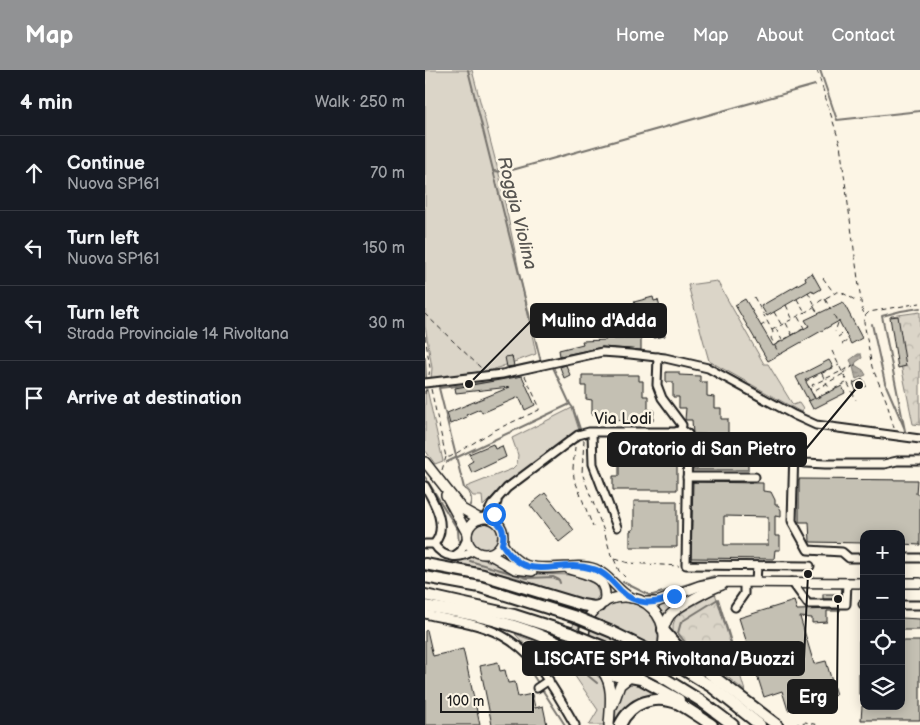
<!DOCTYPE html>
<meta charset="utf-8">
<style>
:root{--surface:#171b24;--page:#20242c;--text:#f1f3f6;--muted:#9ea1a6;--line:#363941;--accent:#919294}
body{margin:0;font-family:"Balsamiq Sans",sans-serif;background:var(--page);color:var(--text)}
.controls{position:absolute;right:15px;bottom:15px;display:grid;overflow:hidden;border-radius:10px;box-shadow:0 2px 12px #0003}
.controls button{width:45px;height:45px;display:grid;place-items:center;padding:0;border:0;border-bottom:1px solid var(--line);background:var(--surface);color:var(--text);font:25px sans-serif}
.scale{position:absolute;left:15px;bottom:12px;width:94px;box-sizing:border-box;padding-left:5px;border:2px solid #1c1c1c;border-top:0;font-size:14px;line-height:18px;white-space:nowrap;color:#1c1c1c;-webkit-text-stroke:4px #fcf5e5;paint-order:stroke}
.stop{position:absolute;width:15px;height:15px;margin:-11px;border:4px solid #1a73e8;border-radius:50%;background:#fff}
.stop.end{background:#1a73e8;border-color:#fff;box-shadow:0 1px 5px #0008}
.list{margin:0;padding:0;list-style:none}
h2{display:flex;justify-content:space-between;align-items:center;height:65px;margin:0;padding:0 20px;font-size:21px}
h2 small{font-size:16px;font-weight:400;color:var(--muted)}
.list li{display:grid;grid-template-columns:32px 1fr auto;gap:15px;align-items:center;box-sizing:border-box;height:75px;padding:0 20px;border-top:1px solid var(--line)}
.list b{display:block;font-size:19px;white-space:nowrap}
.list p{margin:0;font-size:16px;white-space:nowrap;color:var(--muted)}
.list em{font-size:16px;font-style:normal;color:var(--muted)}
.icon{flex:none;width:28px;height:28px;fill:none;stroke:currentColor;stroke-width:2;stroke-linecap:round;stroke-linejoin:round}
.map{position:relative;flex:none;width:495px;height:655px;overflow:hidden}
header{display:flex;align-items:center;gap:30px;box-sizing:border-box;height:70px;padding:0 25px;background:var(--accent);color:#fff}
header strong{font-size:24px}
nav{display:flex;gap:28px;margin-inline-start:auto;font-size:18px}
main{display:flex}
aside{flex:1;background:var(--surface)}
.map>svg:first-child{display:block}
.green{fill:#dbd5c8;stroke:#7c7872}
.forest{fill:url(#forest-crowns);stroke:#7c7872}
.water{fill:url(#water-ripples);stroke:#75726c}
.lines{fill:none;stroke-linecap:round;stroke-linejoin:round}
.stream{stroke:#75726c;stroke-width:2}
.building{fill:#c4c0b3;stroke:#1c1c1c;fill-rule:evenodd}
.minor-casing{stroke:#1c1c1c;stroke-width:11}
.major-casing{stroke:#1c1c1c;stroke-width:12}
.highway-casing{stroke:#1c1c1c;stroke-width:14}
.path{stroke:#1c1c1c;stroke-width:1;stroke-dasharray:5 4;stroke-linecap:butt}
.minor{stroke:#fcf5e5;stroke-width:7}
.major{stroke:#fcf5e5;stroke-width:9}
.highway{stroke:#fcf5e5;stroke-width:10}
.highway-bridge-casing{stroke:#1c1c1c;stroke-width:14;stroke-linecap:butt}
.highway-bridge{stroke:#fcf5e5;stroke-width:10}
.route{stroke:#1a73e8;stroke-width:6}
.labels{text-anchor:middle;dominant-baseline:central;stroke-width:5;stroke-linejoin:round;paint-order:stroke}
.street-label{font-size:16px;fill:#1c1c1c;stroke:#fcf5e5}
.water-label{font-size:18px;font-style:italic;fill:#575551;stroke:#fcf5e5}
.leader{fill:none;stroke:#1c1c1c;stroke-width:2}
.callout-dot{fill:#1c1c1c;stroke:#fcf5e5;stroke-width:2}
.callout{fill:#1c1c1c;stroke:#1c1c1c;stroke-width:2}
.callout-label{font-size:18px;text-anchor:middle;font-weight:bold;fill:#fff}
</style>
<header>
<strong>Map</strong>
<nav><a>Home</a><a>Map</a><a>About</a><a>Contact</a></nav>
</header>
<main>
<aside>
<h2>4 min<small>Walk · 250 m</small></h2>
<ul class="list">
<li><svg class="icon" aria-label="ahead" viewBox="0 0 24 24"><path d="M12 20V5M6 11l6-6 6 6"/></svg><div><b>Continue</b><p>Nuova SP161</p></div><em>70 m</em></li>
<li><svg class="icon" aria-label="left" viewBox="0 0 24 24"><path d="M17 20v-9H6M10 6l-5 5 5 5"/></svg><div><b>Turn left</b><p>Nuova SP161</p></div><em>150 m</em></li>
<li><svg class="icon" aria-label="left" viewBox="0 0 24 24"><path d="M17 20v-9H6M10 6l-5 5 5 5"/></svg><div><b>Turn left</b><p>Strada Provinciale 14 Rivoltana</p></div><em>30 m</em></li>
<li><svg class="icon" aria-label="arrive" viewBox="0 0 24 24"><path d="M6 21V4h12l-3 4 3 4H6"/></svg><div><b>Arrive at destination</b></div></li>
</ul>
</aside>
<div class="map">
<svg width="495" height="655" viewBox="0 0 495 655">
<defs>
<pattern id="forest-crowns" width="20" height="18" patternUnits="userSpaceOnUse" patternTransform="scale(1.25)"><rect width="20" height="18" fill="#dbd5c8"/><path d="M2 6a3 3 0 1 1 6 0M12 15a3 3 0 1 1 6 0" fill="none" stroke="#bbb6ab"/></pattern>
<pattern id="water-ripples" width="26" height="14" patternUnits="userSpaceOnUse" patternTransform="scale(1.25)"><rect width="26" height="14" fill="#b0aba1"/><path d="M2 4q2-2 4 0t4 0M15 11q2-2 4 0t4 0" fill="none" stroke="#8e8a82"/></pattern>
</defs>
<rect width="100%" height="100%" fill="#fcf5e5"/>
<filter id="ink" filterUnits="userSpaceOnUse"><feTurbulence type="fractalNoise" baseFrequency=".02" numOctaves="2"/><feDisplacementMap in="SourceGraphic" scale="10" xChannelSelector="R" yChannelSelector="G"/><feConvolveMatrix kernelMatrix="1 2 1 2 8 2 1 2 1" color-interpolation-filters="sRGB"/></filter>
<g filter="url(#ink)">
<!-- green -->
<g class="green">
<polygon points="0,0 47,0 75,108 111,284 67,300 6,309 7,298 0,256"/>
<polygon points="292,211 339,294 343,294 368,335 374,333 378,339 376,342 284,291 263,215"/>
<polygon points="2,319 18,391 10,394 0,380 0,320"/>
<polygon points="147,338 154,360 76,418 58,436 57,426 48,426 41,417 87,399 92,394 93,385 87,368"/>
<circle cx="60" cy="466" r="13"/>
<polygon points="47,486 104,504 151,505 171,515 174,525 170,532 163,532 93,508 30,492"/>
<polygon points="269,522 271,523 239,547 233,537"/>
<circle cx="198" cy="567" r="35"/>
<path d="M 155,538 L 161,540 C 152,551 152,565 154,579 L 141,573 Z"/>
<polygon points="90,564 141,583 156,592 177,610 181,624 180,655 164,655 173,640 141,593 121,597"/>
<path d="M 244,572 L 267,595 L 247,582 L 231,611 L 221,607 C 233,596 239,587 244,572 Z"/>
<path d="M 207,612 L 213,613 L 244,628 L 230,626 L 192,655 L 190,655 C 191,640 190,619 207,612 Z"/>
</g>
<!-- forest -->
<g class="forest">
<polygon points="495,242 495,355 488,354 466,246"/>
<polygon points="290,523 320,621 248,564 248,555 251,546"/>
</g>
<!-- water -->
<path class="water" d="M 433,284 L 436,284 L 437,288 L 431,292 L 430,295 L 438,300 L 441,305 L 431,309 C 429,303 429,297 425,290 Z"/>
<g class="lines">
<!-- stream -->
<g class="stream">
<polyline points="43,0 116,292"/>
<polyline points="395,0 412,50 495,41"/>
<polyline points="68,101 80,102 390,15"/>
<polyline points="447,254 460,313 479,357"/>
<polyline points="0,288 1,308"/>
<polyline points="102,303 119,298"/>
<polyline points="145,334 148,338 155,359"/>
<polyline points="480,361 457,246 476,241 495,238"/>
<polyline points="22,392 145,334 127,295 126,296"/>
<polyline points="0,407 33,460 34,474 32,478"/>
<path d="M 45,435 C 48,429 44,421 39,418 L 14,318 L 66,312 L 97,304"/>
<polyline points="45,491 102,508 128,507 134,510 135,513"/>
<polyline points="198,512 224,525 228,525 289,506"/>
<polyline points="123,579 145,591 172,613"/>
<polyline points="108,587 114,570"/>
<polyline points="106,591 104,599 140,655"/>
<polyline points="299,599 309,582 293,529 256,552 253,563 259,571 301,600"/>
</g>
</g>
<!-- building -->
<g class="building">
<polygon points="387,203 396,219 389,223 387,220 342,246 336,236 381,210 380,207"/>
<polygon points="228,227 229,231 233,230 238,249 237,249 240,266 229,268 224,243 202,249 203,255 187,259 189,269 216,269 216,280 177,277 135,286 134,280 158,274 157,271 181,270 175,248 110,263 108,255 176,239 178,244 187,242 188,247 202,244 201,239 210,236 209,232"/>
<polygon points="320,229 348,276 384,256 380,250 418,232 437,268 426,274 414,251 343,291 310,235"/>
<polygon points="473,246 481,296 473,298 465,247"/>
<polygon points="87,286 89,296 82,297 80,287"/>
<polygon points="404,290 408,297 380,310 390,329 417,316 420,323 388,339 371,307"/>
<polygon points="141,295 145,305 139,308 135,297"/>
<polygon points="241,302 254,302 254,305 275,306 275,312 282,312 282,326 289,327 289,338 296,338 296,349 303,349 303,365 268,364 267,350 260,350 261,338 254,338 254,327 248,327 248,312 241,312"/>
<polygon points="157,305 214,305 214,311 218,311 218,326 223,326 223,340 229,340 228,351 171,350 171,345 167,345 167,330 161,329 161,316 157,316"/>
<polygon points="97,306 110,335 100,340 94,327 57,343 55,339 41,345 42,347 25,354 22,343 85,317 31,323 30,318"/>
<polygon points="438,309 441,316 431,320 428,313"/>
<polygon points="68,374 70,379 77,376 81,387 47,403 43,394 48,391 44,384"/>
<polygon points="194,378 252,378 252,420 188,420 188,406 194,406"/>
<rect x="268" y="386" width="55" height="14"/>
<polygon points="374,409 492,410 491,424 495,424 495,475 476,474 476,464 439,464 439,473 385,472 384,452 374,452"/>
<path d="M 268,412 L 338,413 L 338,421 L 346,422 L 350,430 L 350,435 L 353,435 L 356,440 L 356,447 L 350,446 L 350,466 L 355,466 L 355,480 L 350,480 L 349,489 L 266,488 ZM 299,446 L 343,447 L 343,475 L 299,475 Z"/>
<polygon points="120,423 149,460 134,472 105,435"/>
<polygon points="209,431 252,431 252,477 205,477 205,461 209,459"/>
<rect x="398" y="524" width="17" height="5"/>
<polygon points="369,531 372,540 415,539 415,541 402,541 402,552 387,553 387,548 375,547 389,594 401,591 411,625 363,640 357,621 339,627 314,548"/>
<polygon points="476,548 495,549 495,560 476,560"/>
<polygon points="2,560 8,586 38,579 55,655 0,655 0,561"/>
<rect x="434" y="571" width="5" height="53"/>
<polygon points="476,571 495,571 495,650 436,650 437,636 476,636"/>
<polygon points="73,592 75,601 80,600 83,613 90,612 93,627 107,624 110,638 118,636 122,655 67,655 55,596"/>
</g>
<g class="lines">
<defs>
<g id="minor">
<polyline points="0,313 77,304 177,282 205,284 240,288 283,298 369,345 391,355 495,369"/>
<polyline points="256,359 263,364 261,495 385,496"/>
<polyline points="167,363 168,394 192,457"/>
<polyline points="262,377 312,378"/>
<polyline points="369,379 367,451 383,480 417,482 424,488 439,488"/>
<polyline points="368,391 381,393 400,394 459,394 472,391 495,391"/>
<polyline points="262,407 330,407"/>
<path d="M 0,416 C 9,432 24,457 9,474 L 0,474"/>
<polyline points="60,448 67,435 82,418 153,365 164,362 250,362 256,360 257,355 237,328 232,315 233,287"/>
<polyline points="70,450 69,440 72,432"/>
<path d="M 9,474 C 18,489 36,490 49,480"/>
<polyline points="29,486 36,481 42,469"/>
<polyline points="476,488 495,488"/>
<polyline points="331,512 332,496"/>
<polyline points="367,512 383,534 421,534 422,513"/>
<polyline points="438,534 439,534"/>
<polyline points="476,535 495,535"/>
<polyline points="310,537 319,524 319,512"/>
<path d="M 0,544 C 20,549 41,551 60,558 C 108,575 126,614 150,655"/>
<polyline points="112,618 124,610"/>
</g>
<g id="major">
<polyline points="0,392 37,439 55,449"/>
<polyline points="21,425 42,463"/>
<circle cx="60" cy="466" r="18"/>
<path d="M 77,473 C 95,503 113,498 144,497 C 153,496 162,496 170,499 C 185,505 192,521 206,528"/>
<polyline points="64,484 90,499 107,501"/>
<path d="M 144,499 C 163,505 185,507 179,533"/>
<polyline points="476,513 495,513"/>
<circle cx="199" cy="567" r="40"/>
<polyline points="219,532 232,532 274,516 294,512 439,513"/>
<path d="M 238,560 C 240,555 241,550 245,545 C 253,536 285,519 297,515"/>
<path d="M 178,602 C 189,616 185,638 184,655"/>
<polyline points="188,635 195,615 205,607"/>
</g>
<g id="highway">
<polyline points="0,494 58,505 157,535 169,537 174,536"/>
<polyline points="0,507 55,517 151,547"/>
<polyline points="0,525 89,545 145,563"/>
<path d="M 0,536 C 58,545 120,560 169,594"/>
<polyline points="238,560 252,576 280,600 352,655"/>
<polyline points="243,590 287,617 335,655"/>
<polyline points="234,605 276,631 308,655"/>
<polyline points="205,607 216,609 254,630"/>
<path d="M 195,655 C 206,632 230,624 254,634 C 265,640 276,648 287,655"/>
</g>
</defs>
<!-- minor casing -->
<use href="#minor" class="minor-casing"/>
<!-- major casing -->
<use href="#major" class="major-casing"/>
<!-- highway casing -->
<use href="#highway" class="highway-casing"/>
<!-- path -->
<g class="path">
<polyline points="392,0 415,74 437,239 440,246"/>
<polyline points="398,208 409,223"/>
<polyline points="383,222 390,235"/>
<polyline points="329,227 348,262 346,268 354,284"/>
<polyline points="372,229 380,243"/>
<polyline points="400,229 406,240"/>
<polyline points="361,235 367,248"/>
<polyline points="389,237 393,243"/>
<polyline points="349,242 356,254"/>
<polyline points="0,244 57,299"/>
<polyline points="409,245 413,253 410,262"/>
<polyline points="373,247 379,258"/>
<polyline points="361,253 367,265"/>
<polyline points="336,256 342,252"/>
<polyline points="351,259 357,270"/>
<polyline points="347,260 386,239 395,231 412,222 416,222 430,230"/>
<polyline points="0,266 5,298 4,305"/>
<polyline points="413,267 420,262"/>
<polyline points="351,274 383,256"/>
<polyline points="417,274 424,270"/>
<polyline points="407,281 431,330"/>
<polyline points="418,303 427,297"/>
<polyline points="397,304 405,320"/>
<polyline points="418,304 390,320 387,315 432,294"/>
<polyline points="6,319 21,387 25,387 70,360 114,340 114,336 100,306"/>
<polyline points="0,324 0,321 5,320"/>
<polyline points="390,328 381,311 414,295"/>
<polyline points="384,331 421,313"/>
<polyline points="469,358 461,330 447,297 439,252 440,246 444,242 495,233"/>
<polyline points="159,370 157,403 180,464 186,485 190,489 204,493 254,496"/>
<polyline points="150,377 148,398 149,408 168,457"/>
<polyline points="17,400 21,387"/>
<polyline points="189,489 194,501 200,507"/>
<polyline points="369,655 380,652 393,655"/>
</g>
<!-- minor -->
<use href="#minor" class="minor"/>
<!-- major -->
<use href="#major" class="major"/>
<!-- highway -->
<use href="#highway" class="highway"/>
<defs>
<g id="highway-bridge">
<polyline points="151,547 187,562 243,590"/>
<polyline points="145,563 179,577 234,605"/>
</g>
</defs>
<!-- highway-bridge casing -->
<use href="#highway-bridge" class="highway-bridge-casing"/>
<!-- highway-bridge -->
<use href="#highway-bridge" class="highway-bridge"/>
</g>
</g>
<g class="lines" filter="url(#ink)">
<!-- route -->
<path class="route" d="M 69,444 L 70,450 C 78,456 80,464 77,474 C 104,517 131,487 168,499 C 179,502 187,511 195,520 C 211,536 229,535 249,526"/>
</g>
<g class="labels">
<!-- street labels -->
<g class="street-label">
<text x="198" y="349">Via Lodi</text>
</g>
<!-- water labels -->
<g class="water-label">
<text transform="translate(92 143) rotate(76)">Roggia Violina</text>
</g>
</g>
<!-- callouts -->
<path class="leader" d="M44 314L106 251M434 315L381 379M383 504L379 589M413 529L412 626"/>
<g class="callout-dot">
<circle cx="44" cy="314" r="5"/>
<circle cx="434" cy="315" r="5"/>
<circle cx="383" cy="504" r="5"/>
<circle cx="413" cy="529" r="5"/>
</g>
<g class="callout">
<rect x="106" y="234" width="135" height="33" rx="5"/>
<rect x="183" y="363" width="198" height="33" rx="5"/>
<rect x="98" y="572" width="281" height="33" rx="5"/>
<rect x="363" y="610" width="49" height="33" rx="5"/>
</g>
<g class="callout-label">
<text x="174" y="257">Mulino d'Adda</text>
<text x="282" y="385">Oratorio di San Pietro</text>
<text x="239" y="595">LISCATE SP14 Rivoltana/Buozzi</text>
<text x="388" y="633">Erg</text>
</g>
</svg>
<div class="controls">
<button>+</button>
<button>−</button>
<button><svg class="icon" aria-label="locate" viewBox="0 0 24 24"><circle cx="12" cy="12" r="6"/><path d="M12 2v4M12 18v4M2 12h4M18 12h4"/></svg></button>
<button><svg class="icon" aria-label="layers" viewBox="0 0 24 24"><path d="M12 4l9 5-9 5-9-5zM3 14l9 5 9-5"/></svg></button>
</div>
<div class="scale">100 m</div>
<div class="stop" style="left:69px;top:444px"></div>
<div class="stop end" style="left:249px;top:526px"></div>
</div>
</main>
